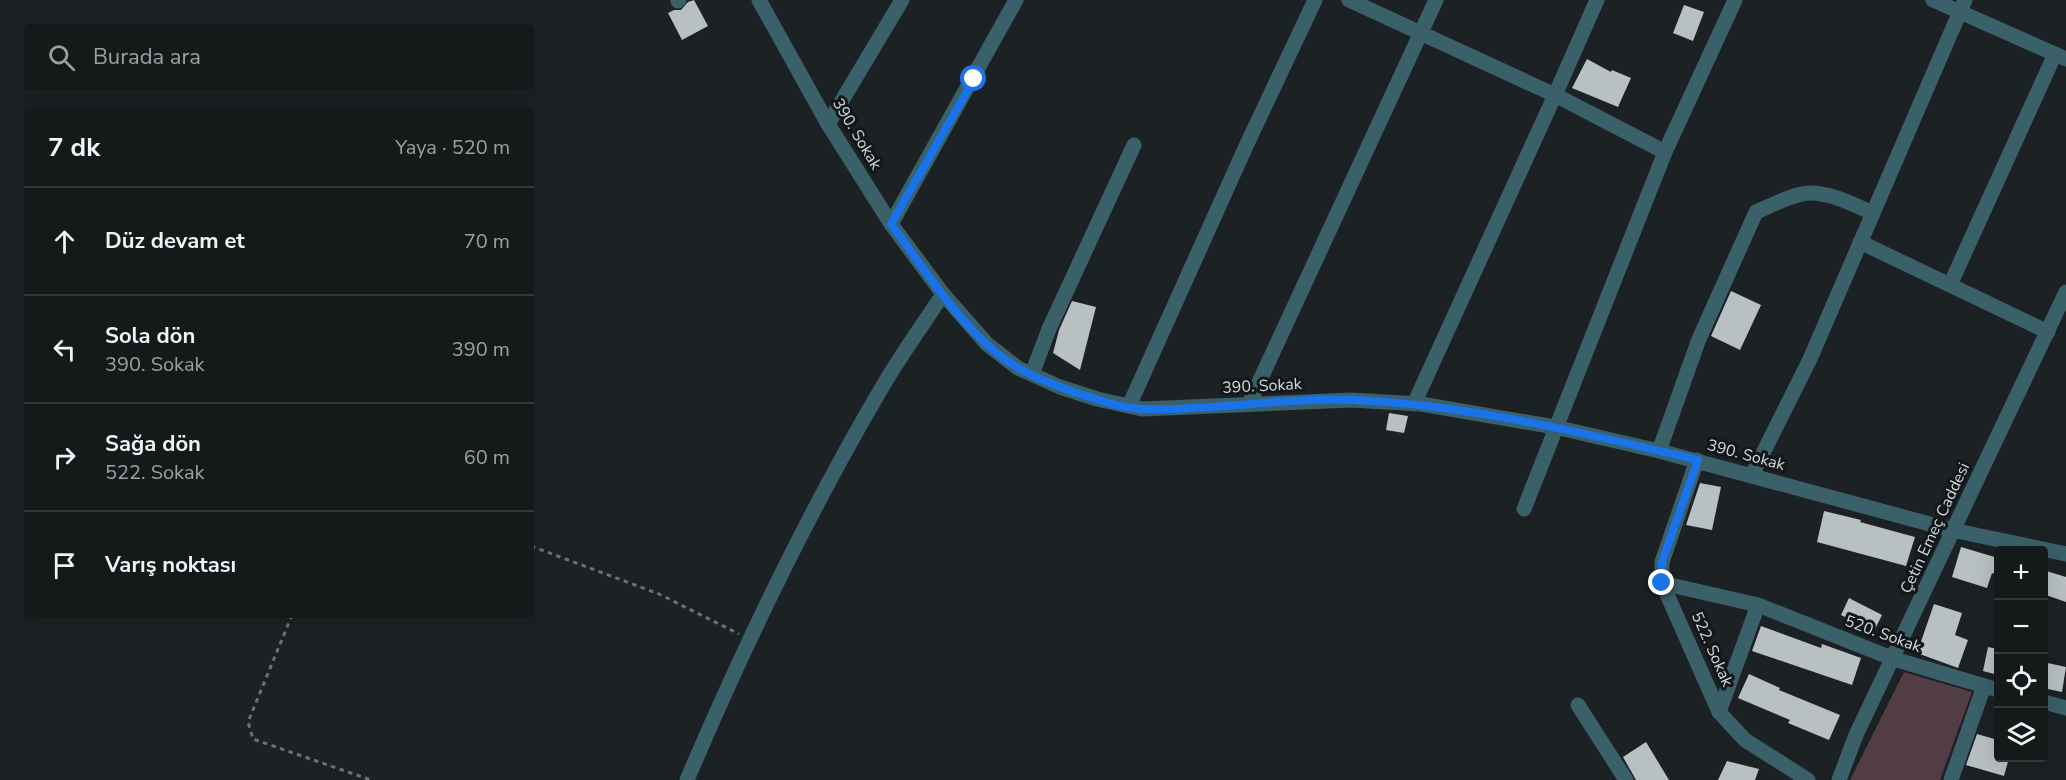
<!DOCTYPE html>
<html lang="tr">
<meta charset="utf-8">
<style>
:root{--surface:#15191a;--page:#1e2223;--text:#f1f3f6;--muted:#9da0a2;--line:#343839}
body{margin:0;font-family:"Nunito Sans",sans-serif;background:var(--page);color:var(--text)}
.controls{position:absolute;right:18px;bottom:18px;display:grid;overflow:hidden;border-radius:6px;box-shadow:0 6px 24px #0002}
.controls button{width:54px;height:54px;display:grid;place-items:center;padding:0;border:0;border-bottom:2px solid var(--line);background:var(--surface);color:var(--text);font:30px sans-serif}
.stop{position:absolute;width:18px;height:18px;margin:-14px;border:4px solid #1a73e8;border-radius:50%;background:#fff}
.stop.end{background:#1a73e8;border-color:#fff;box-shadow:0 2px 6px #0008}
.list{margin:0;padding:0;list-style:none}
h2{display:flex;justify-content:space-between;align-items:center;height:78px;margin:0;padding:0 24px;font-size:26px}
h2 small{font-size:20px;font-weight:400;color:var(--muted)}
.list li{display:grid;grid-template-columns:39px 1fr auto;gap:18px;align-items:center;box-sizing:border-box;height:108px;padding:0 24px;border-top:2px solid var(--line)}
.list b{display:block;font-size:22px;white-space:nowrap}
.list p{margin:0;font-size:20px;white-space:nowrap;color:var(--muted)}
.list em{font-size:20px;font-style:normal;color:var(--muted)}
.icon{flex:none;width:33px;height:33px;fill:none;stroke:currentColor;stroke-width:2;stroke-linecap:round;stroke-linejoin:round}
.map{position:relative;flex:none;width:2066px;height:780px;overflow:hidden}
.search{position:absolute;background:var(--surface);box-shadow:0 6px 24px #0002;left:24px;top:24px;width:510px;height:66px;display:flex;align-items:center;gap:15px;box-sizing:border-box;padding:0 21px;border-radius:6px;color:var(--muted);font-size:22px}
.panel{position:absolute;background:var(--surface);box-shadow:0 6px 24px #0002;left:24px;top:108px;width:510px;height:510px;border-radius:6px}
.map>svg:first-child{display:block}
.green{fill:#513d43}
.building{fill:#b8c0c2}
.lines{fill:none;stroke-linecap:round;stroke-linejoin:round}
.path{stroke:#6c7172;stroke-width:3;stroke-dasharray:4.5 4.5;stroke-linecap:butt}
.minor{stroke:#3a606a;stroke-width:15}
.route{stroke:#1a73e8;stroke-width:8}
.labels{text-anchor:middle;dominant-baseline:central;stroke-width:6;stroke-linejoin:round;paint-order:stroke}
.street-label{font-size:16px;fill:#d5d9da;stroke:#12181a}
</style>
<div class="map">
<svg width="2066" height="780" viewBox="0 0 2066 780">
<rect width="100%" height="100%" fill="#1c2123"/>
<!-- green -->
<polygon class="green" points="1904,672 1972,692 1940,780 1850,780"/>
<!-- building -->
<g class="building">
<polygon points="694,0 708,26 682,40 668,13 674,10 681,10 688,2"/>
<polygon points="1684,5 1704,12 1693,41 1673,33"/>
<polygon points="1587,59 1611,72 1612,70 1631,78 1618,107 1572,88"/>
<polygon points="1731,291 1761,305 1740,350 1711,336"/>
<polygon points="1072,301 1096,307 1080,370 1053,353 1059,330"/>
<polygon points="1389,413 1408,416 1404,433 1386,430"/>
<polygon points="1700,483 1721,487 1712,530 1686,525"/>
<polygon points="1824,511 1861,520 1860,522 1915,537 1906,566 1817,542"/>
<polygon points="1961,547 1998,558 1998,575 1992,573 1987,588 1952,577"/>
<polygon points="2043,570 2066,577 2066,602 2043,594"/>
<polygon points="1849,598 1882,615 1874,631 1841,615"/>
<polygon points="1934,604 1962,613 1955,635 1968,640 1958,668 1917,653"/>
<polygon points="1761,626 1821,648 1822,644 1861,658 1852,685 1752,651"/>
<polygon points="1988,647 1998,649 1998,675 1983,671"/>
<polygon points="2043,662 2066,667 2062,692 2043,688"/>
<polygon points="1749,674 1780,688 1779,690 1840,715 1829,740 1788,723 1790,720 1738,698"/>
<polygon points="1977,734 1998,740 1998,758 2009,758 2004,776 1966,765"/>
<polygon points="1646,742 1669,780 1636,780 1623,757"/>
<polygon points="1727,761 1759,769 1755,780 1718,780"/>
</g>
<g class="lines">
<!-- path -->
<g class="path">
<polyline points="531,546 659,594 739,634"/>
<polyline points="292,615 248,722 253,739 371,780"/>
</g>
<!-- minor -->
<g class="minor">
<polyline points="759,0 828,124 891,224 943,294 987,344 1018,368 1060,387 1097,399 1142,409 1351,400 1421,404 1555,427 1659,451 1952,530 2066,554"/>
<polyline points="1349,0 1555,95 1414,404"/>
<polyline points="1597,0 1555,95 1665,152"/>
<polyline points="1933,0 2066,59"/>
<polyline points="678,1 679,0"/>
<polyline points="828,124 902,0"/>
<polyline points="891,224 1016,0"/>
<polyline points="1860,242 2048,332"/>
<polyline points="1950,285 2055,54"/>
<polyline points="1032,374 1049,329 1134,145"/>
<polyline points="1249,404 1436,0"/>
<polyline points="1129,406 1247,144 1315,0"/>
<path d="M 1659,451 L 1699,339 L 1756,212 C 1771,206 1794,193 1810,193 C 1832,193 1854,205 1873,213"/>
<polyline points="1697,460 1662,562 1662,583 1719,712 1745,740 1808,780"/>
<polyline points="1752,475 1810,359 1965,0"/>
<polyline points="1524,509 1665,152 1735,0"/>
<polyline points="1662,583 1758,605 1894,659 1998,690"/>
<polyline points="2044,702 2066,708"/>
<polyline points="1578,705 1626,780"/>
<polyline points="1719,712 1758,605"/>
<path d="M 687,780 C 744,646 807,515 881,389 C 900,356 922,326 943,294"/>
<polyline points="1839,780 1856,735 2066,292"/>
<polyline points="1951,780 1984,686"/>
</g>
</g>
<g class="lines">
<!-- route -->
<path class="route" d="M 974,79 L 891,224 C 927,272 967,339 1020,369 C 1040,380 1062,388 1083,395 C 1102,401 1125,409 1145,409 C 1214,411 1284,397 1354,400 C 1470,405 1584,433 1698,460 L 1662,562 L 1662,583"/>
</g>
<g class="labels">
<!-- street labels -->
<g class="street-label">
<text transform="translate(857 134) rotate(59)">390. Sokak</text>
<text transform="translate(1262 386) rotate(-3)">390. Sokak</text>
<text transform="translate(1746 455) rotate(15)">390. Sokak</text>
<text transform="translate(1935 528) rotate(-65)">Çetin Emeç Caddesi</text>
<text transform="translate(1883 634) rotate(20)">520. Sokak</text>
<text transform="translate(1712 649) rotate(66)">522. Sokak</text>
</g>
</g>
</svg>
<div class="controls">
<button>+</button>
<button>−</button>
<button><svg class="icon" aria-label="locate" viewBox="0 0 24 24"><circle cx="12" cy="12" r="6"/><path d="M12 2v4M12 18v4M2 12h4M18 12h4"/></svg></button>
<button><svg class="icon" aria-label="layers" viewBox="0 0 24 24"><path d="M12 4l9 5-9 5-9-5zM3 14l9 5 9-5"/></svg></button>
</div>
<div class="stop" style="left:974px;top:79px"></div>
<div class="stop end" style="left:1662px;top:583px"></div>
<div class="search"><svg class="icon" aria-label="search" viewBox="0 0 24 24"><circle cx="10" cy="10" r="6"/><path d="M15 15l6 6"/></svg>Burada ara</div>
<section class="panel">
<h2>7 dk<small>Yaya · 520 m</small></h2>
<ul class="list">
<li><svg class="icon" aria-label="ahead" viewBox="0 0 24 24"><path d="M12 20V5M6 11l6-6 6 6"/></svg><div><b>Düz devam et</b></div><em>70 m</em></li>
<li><svg class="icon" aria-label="left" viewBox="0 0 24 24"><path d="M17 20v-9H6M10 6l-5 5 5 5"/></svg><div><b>Sola dön</b><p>390. Sokak</p></div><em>390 m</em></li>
<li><svg class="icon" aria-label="right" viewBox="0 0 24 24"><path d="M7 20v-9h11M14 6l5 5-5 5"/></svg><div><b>Sağa dön</b><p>522. Sokak</p></div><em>60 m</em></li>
<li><svg class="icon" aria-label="arrive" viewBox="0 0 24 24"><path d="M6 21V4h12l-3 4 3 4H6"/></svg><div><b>Varış noktası</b></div></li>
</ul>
</section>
</div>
